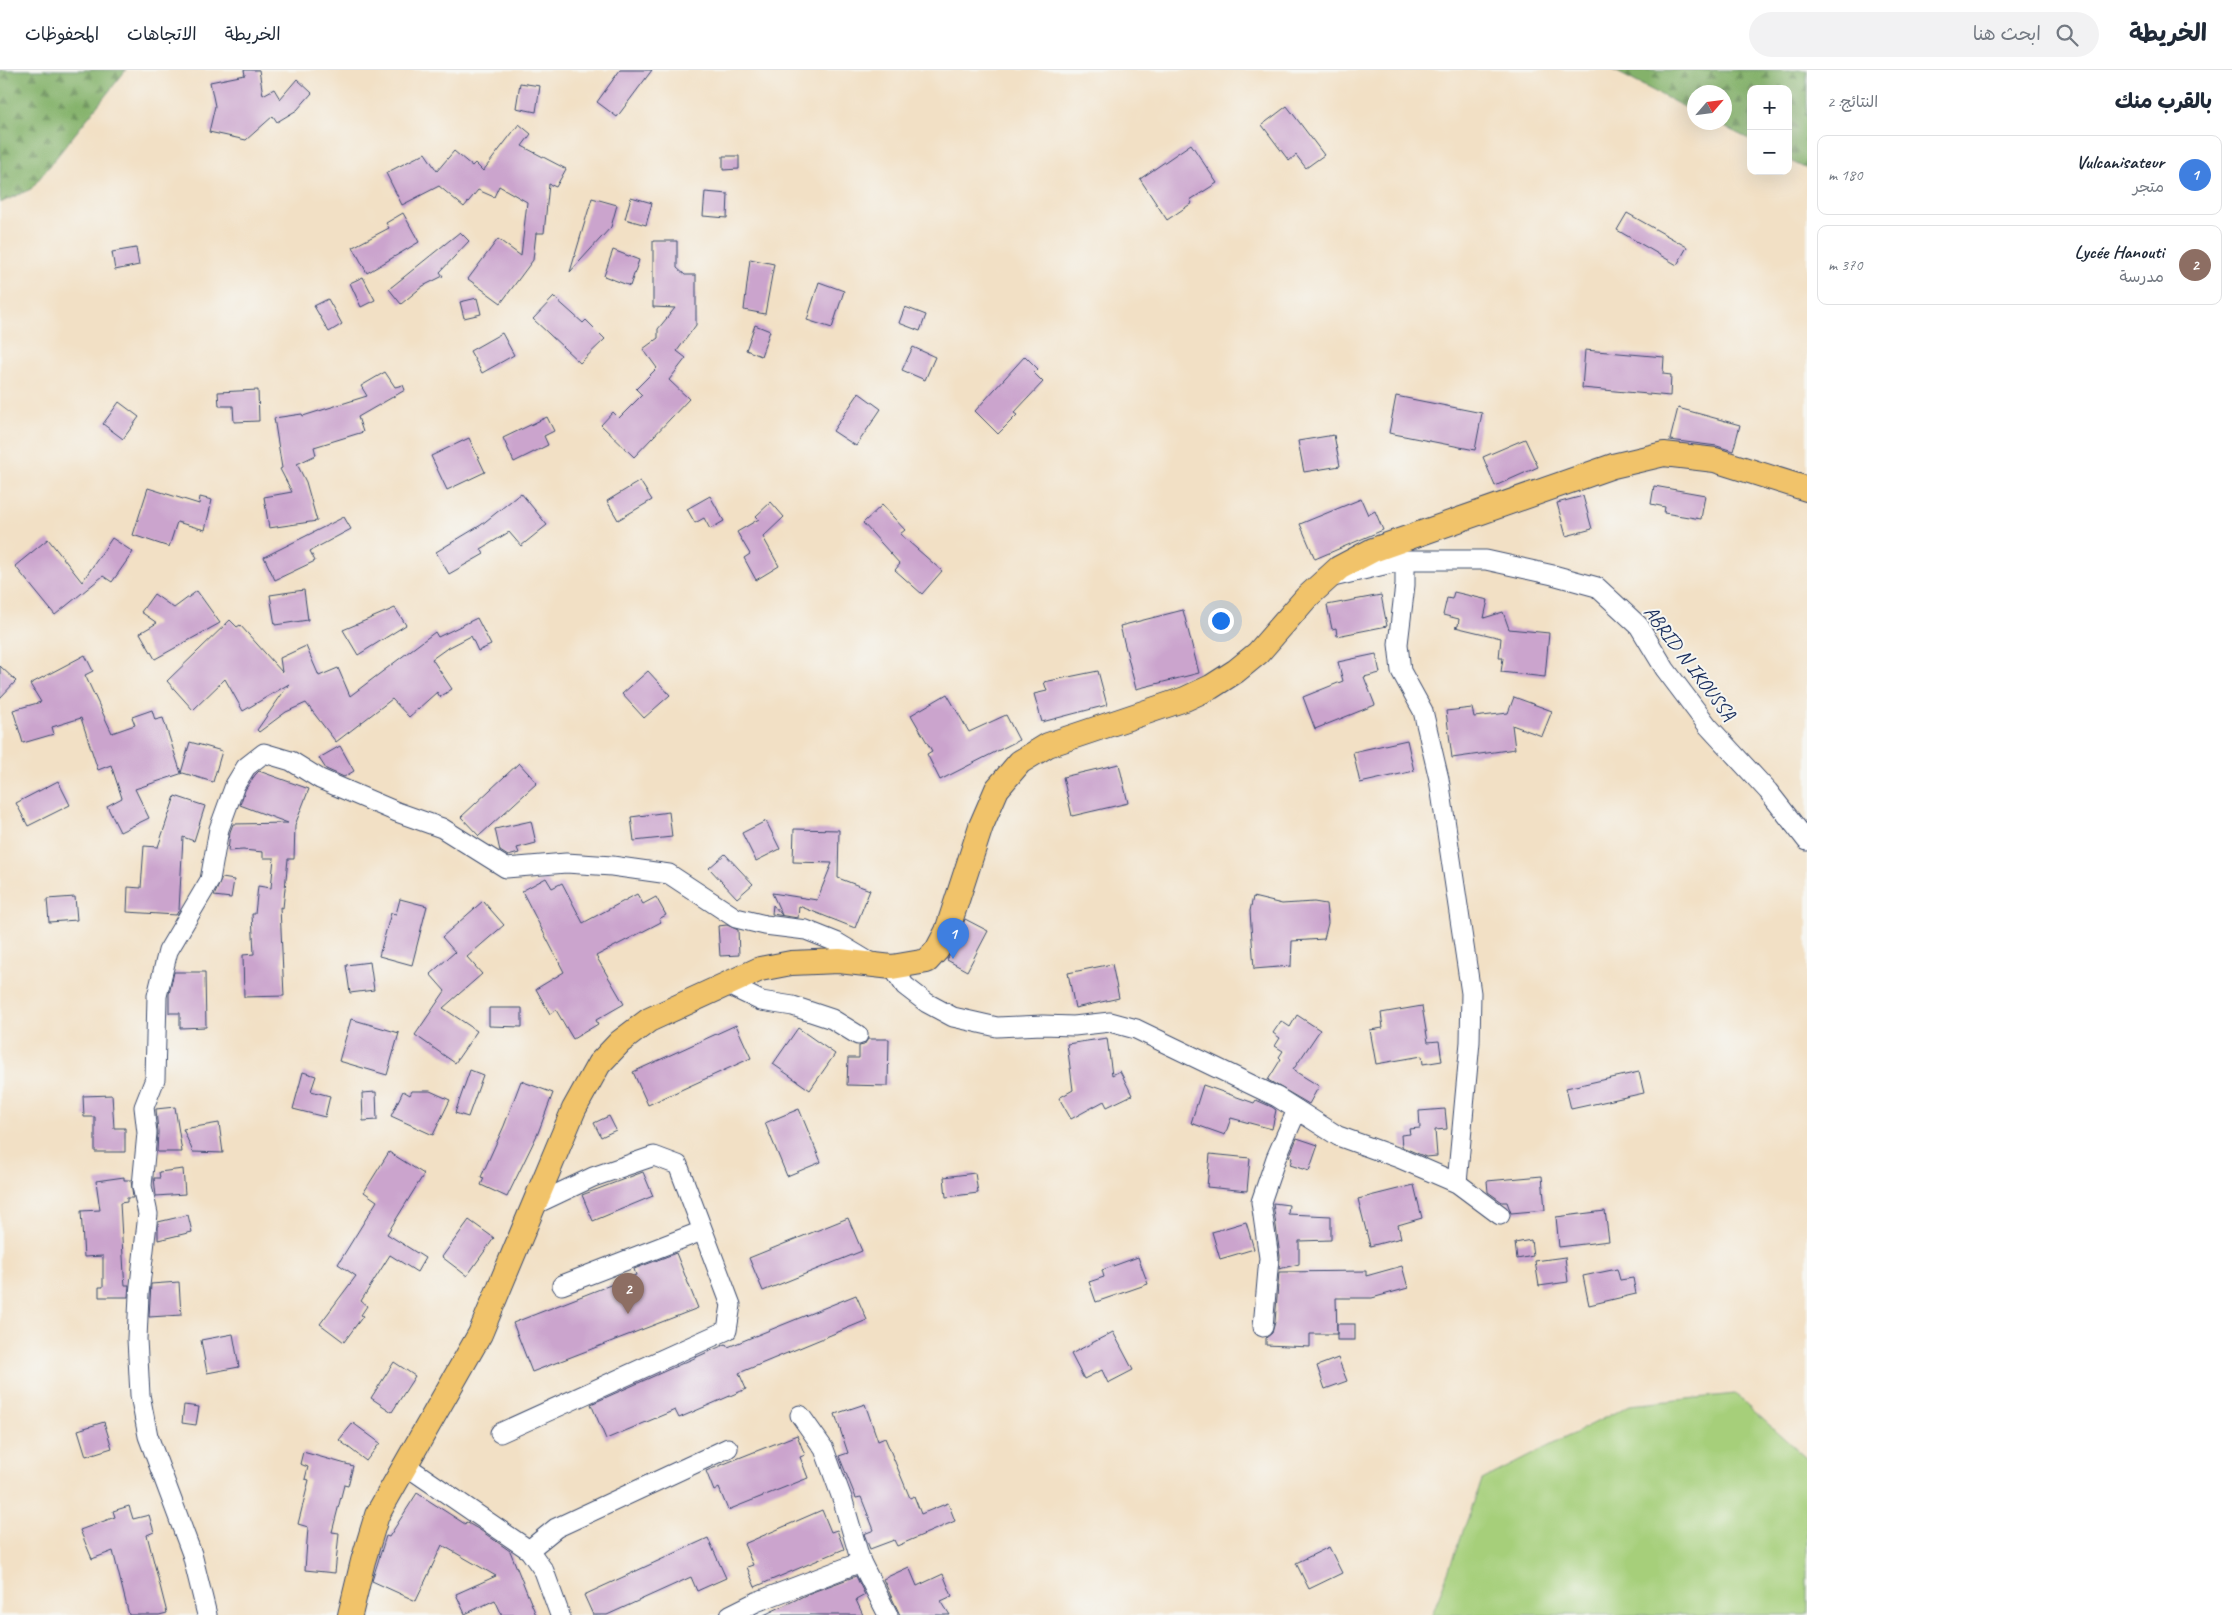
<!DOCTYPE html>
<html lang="ar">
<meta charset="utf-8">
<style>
:root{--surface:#fff;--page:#f2f2f3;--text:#1f2937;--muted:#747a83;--line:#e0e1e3;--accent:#d1495b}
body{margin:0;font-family:Caveat,"Playpen Sans Arabic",sans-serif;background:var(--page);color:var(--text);direction:rtl}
.controls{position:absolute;right:15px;top:15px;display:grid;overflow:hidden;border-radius:10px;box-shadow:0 5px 20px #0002}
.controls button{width:45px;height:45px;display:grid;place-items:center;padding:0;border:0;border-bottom:1px solid var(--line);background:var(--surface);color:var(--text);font:25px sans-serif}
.compass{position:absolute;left:1687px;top:15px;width:45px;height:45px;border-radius:50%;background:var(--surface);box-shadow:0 5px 20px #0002;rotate:62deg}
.you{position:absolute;left:1220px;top:550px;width:18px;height:18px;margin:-12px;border:4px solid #fff;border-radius:50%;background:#1a73e8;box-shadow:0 0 0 8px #1a73e833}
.badge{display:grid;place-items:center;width:32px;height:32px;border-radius:50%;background:var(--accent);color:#fff;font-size:16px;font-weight:700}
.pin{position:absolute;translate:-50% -41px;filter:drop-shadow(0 1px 2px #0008)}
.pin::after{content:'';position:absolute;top:26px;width:18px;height:15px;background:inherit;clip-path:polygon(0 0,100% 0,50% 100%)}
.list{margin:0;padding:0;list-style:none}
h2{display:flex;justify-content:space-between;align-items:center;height:65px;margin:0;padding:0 20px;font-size:21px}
h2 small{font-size:16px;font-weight:400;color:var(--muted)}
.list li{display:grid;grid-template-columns:32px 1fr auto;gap:15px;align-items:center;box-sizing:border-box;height:80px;margin:0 10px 10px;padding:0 10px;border:1px solid var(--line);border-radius:10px}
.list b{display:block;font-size:19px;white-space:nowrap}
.list p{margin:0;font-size:16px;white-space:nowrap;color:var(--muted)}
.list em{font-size:16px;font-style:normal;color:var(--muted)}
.icon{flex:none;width:28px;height:28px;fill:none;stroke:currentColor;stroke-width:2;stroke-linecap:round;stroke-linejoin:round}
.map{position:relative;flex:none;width:1807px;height:1545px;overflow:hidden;direction:ltr}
header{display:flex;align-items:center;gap:30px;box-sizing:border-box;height:70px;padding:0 25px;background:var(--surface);border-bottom:1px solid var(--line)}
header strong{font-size:24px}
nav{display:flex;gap:28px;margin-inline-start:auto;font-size:18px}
.search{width:350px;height:45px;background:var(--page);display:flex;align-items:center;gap:12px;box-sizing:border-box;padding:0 18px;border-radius:28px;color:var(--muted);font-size:19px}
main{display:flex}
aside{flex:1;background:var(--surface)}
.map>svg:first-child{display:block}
.grass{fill:#a6cf7a;stroke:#607f6c}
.forest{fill:url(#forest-firs);stroke:#507064}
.building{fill:#cba4cd}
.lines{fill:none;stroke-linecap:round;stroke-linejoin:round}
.minor-casing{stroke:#3b4a6d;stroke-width:21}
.major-casing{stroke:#3b4a6d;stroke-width:26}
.minor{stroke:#fff;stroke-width:19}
.major{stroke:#f1c36a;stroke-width:24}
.labels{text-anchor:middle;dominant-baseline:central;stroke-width:4;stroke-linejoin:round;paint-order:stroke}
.street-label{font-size:20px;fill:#1b2f5e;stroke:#f6f6f2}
</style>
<header>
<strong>الخريطة</strong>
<div class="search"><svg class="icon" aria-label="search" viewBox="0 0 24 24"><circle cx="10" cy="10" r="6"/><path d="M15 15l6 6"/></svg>ابحث هنا</div>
<nav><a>الخريطة</a><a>الاتجاهات</a><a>المحفوظات</a></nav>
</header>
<main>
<aside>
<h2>بالقرب منك<small>النتائج: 2</small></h2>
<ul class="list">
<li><span class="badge" style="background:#3f7fe0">1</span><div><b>Vulcanisateur</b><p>متجر</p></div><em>180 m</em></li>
<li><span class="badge" style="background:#8d6e63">2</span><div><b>Lycée Hanouti</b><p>مدرسة</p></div><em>370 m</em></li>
</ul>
</aside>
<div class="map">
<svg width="1807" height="1545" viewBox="0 0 1807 1545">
<defs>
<pattern id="forest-firs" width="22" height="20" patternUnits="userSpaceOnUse" patternTransform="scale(1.25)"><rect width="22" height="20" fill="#84b26a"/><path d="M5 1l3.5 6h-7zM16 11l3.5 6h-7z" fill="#6b915a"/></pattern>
</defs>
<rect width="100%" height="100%" fill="#f6f6f2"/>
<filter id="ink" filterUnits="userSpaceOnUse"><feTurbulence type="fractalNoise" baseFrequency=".02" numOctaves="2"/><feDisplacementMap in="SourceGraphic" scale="10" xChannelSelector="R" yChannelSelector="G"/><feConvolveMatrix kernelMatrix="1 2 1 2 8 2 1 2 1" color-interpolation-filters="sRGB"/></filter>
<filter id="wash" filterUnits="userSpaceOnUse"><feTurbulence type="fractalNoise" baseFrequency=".0096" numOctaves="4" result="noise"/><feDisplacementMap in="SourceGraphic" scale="20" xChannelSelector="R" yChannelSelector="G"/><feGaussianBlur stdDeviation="1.12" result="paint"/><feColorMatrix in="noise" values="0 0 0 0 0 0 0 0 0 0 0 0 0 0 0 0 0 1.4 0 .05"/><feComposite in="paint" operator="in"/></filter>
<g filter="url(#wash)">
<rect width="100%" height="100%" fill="#f2e0c5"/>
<!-- grass -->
<polygon class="grass" points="1735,1324 1807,1389 1807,1545 1432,1545 1482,1410 1630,1335"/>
<!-- forest -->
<g class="forest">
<polygon points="0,0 126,0 31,119 0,133"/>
<polygon points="1613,0 1807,0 1807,99 1788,90 1788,19 1751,19 1751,70 1716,53 1724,52 1724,22 1694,22 1694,42"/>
</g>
<g id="blocks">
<!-- building -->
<g class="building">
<polygon points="244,0 259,0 263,25 274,19 280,29 297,9 312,23 297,40 277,52 273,46 246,70 209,62 215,36 210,12 245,5"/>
<polygon points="620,0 652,0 617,47 597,32"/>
<polygon points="520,13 540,16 536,42 516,38"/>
<polygon points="1287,36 1324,85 1306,98 1296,85 1289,91 1262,55"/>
<polygon points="519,54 531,64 522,76 566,99 556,117 549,114 544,163 536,163 533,190 501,233 468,209 498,169 521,186 527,132 499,116 494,127 478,120 464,137 439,116 402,135 386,103 425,83 437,101 454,81 472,96 475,93 483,101"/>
<polygon points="1191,74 1217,113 1190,130 1192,133 1167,150 1140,109"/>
<polygon points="723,86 739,86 739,99 723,100"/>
<polygon points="705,122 728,124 727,148 703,146"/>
<polygon points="631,127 652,133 646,155 625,149"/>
<polygon points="592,128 617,135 611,157 570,202"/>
<polygon points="403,143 419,172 367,203 353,177 389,158 386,153"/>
<polygon points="1627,143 1687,177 1677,195 1617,160"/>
<polygon points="460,162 469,171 440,202 443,206 423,216 401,234 389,219"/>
<polygon points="653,171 677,171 677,198 685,205 696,205 696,255 677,281 686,288 669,310 689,329 634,387 601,355 613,342 619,348 642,325 636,319 657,298 643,279 658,268 658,259 675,238 653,237"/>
<polygon points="136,178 139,195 115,200 112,182"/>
<polygon points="613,180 639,190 630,216 604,206"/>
<polygon points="750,189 774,194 765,244 744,240"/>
<polygon points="363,207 375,230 361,237 350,213"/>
<polygon points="819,212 844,221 832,258 807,250"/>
<polygon points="554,227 583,253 586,250 605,269 580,293 533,249"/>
<polygon points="477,228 481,244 464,248 460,232"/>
<polygon points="328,229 342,254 329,262 314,236"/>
<polygon points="905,237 926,245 920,261 899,253"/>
<polygon points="755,255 770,261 761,286 746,280"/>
<polygon points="502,263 514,285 482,303 470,281"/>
<polygon points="913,277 935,287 925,310 902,300"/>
<polygon points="1585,280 1664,287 1663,304 1671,305 1670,326 1582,318"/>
<polygon points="1025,286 1038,299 1034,303 1043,312 1014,343 1017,345 998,364 975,341"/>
<polygon points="385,302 395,317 403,315 405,320 358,347 363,362 314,377 316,385 297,394 306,412 317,451 269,458 264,427 292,422 280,399 282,398 274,348 302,344 303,346 367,326 361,316"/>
<polygon points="258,320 259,351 234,352 233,336 219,336 218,322"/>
<polygon points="859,323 881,339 856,376 833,361"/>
<polygon points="1396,326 1482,343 1475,380 1389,363"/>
<polygon points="119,332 139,347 123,369 103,354"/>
<polygon points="1678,338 1740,355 1733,381 1717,376 1670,370"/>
<polygon points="547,347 554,361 544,366 548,375 514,392 503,368"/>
<polygon points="1334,365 1340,396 1304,402 1298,371"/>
<polygon points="469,368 485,402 447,420 431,386"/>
<polygon points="1525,369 1538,397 1495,416 1483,387"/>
<polygon points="640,411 652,430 618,450 607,431"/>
<polygon points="1654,416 1705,425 1701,449 1664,443 1665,437 1651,434"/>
<polygon points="148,418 199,434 200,427 212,430 205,460 177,452 169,477 133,465"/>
<polygon points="521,423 547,455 521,476 509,462 481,479 484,484 449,504 436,482 481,455"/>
<polygon points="710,426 724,451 710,459 704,448 695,453 687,439"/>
<polygon points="1583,426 1592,459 1566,466 1557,433"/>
<polygon points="1361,429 1368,445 1375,441 1383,460 1315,489 1300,454"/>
<polygon points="771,432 784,447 763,467 779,496 756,510 744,488 750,484 737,462 759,449 756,446"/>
<polygon points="882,435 905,460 900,464 942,501 922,524 895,500 900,494 863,453"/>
<polygon points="344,447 351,459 310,481 315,491 275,510 264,487"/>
<polygon points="112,468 133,482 112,512 103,506 55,545 15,496 48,469 82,512"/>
<polygon points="304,520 308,550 275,555 270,525"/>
<polygon points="197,521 220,553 155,589 140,563 157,553 141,542 154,524 174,538"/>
<polygon points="1454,522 1488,530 1484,548 1503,542 1509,559 1549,563 1545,607 1501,602 1503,588 1499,588 1501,568 1455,557 1458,556 1459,549 1443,545 1447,528 1452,529"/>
<polygon points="1381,525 1387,556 1337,566 1336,558 1332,559 1327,535"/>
<polygon points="395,538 406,555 358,585 343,560"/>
<polygon points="1183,540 1199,603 1136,619 1120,556"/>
<polygon points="477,548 491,575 478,581 471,566 446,579 432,589 452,619 440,627 437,622 409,647 392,629 336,672 306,633 286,642 259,662 257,660 289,614 243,641 225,609 193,640 167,611 230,550 237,557 240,555 282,602 280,588 306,576 319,606 338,598 350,626 435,562 438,567"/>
<polygon points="1376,584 1380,603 1364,607 1375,635 1315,659 1303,627 1343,611 1338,592"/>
<polygon points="85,585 93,601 85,605 112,663 135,655 132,647 152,640 155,650 163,648 181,703 190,672 222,681 213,712 183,703 135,719 149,748 120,762 107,736 122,728 111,695 98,700 81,648 52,657 54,664 23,673 13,640 41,632 30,614"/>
<polygon points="0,596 16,611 0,628"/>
<polygon points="648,601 670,625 644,648 622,624"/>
<polygon points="1098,601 1107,635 1042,652 1034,624 1047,621 1044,612"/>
<polygon points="947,624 969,662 1006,645 1019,670 940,710 927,684 932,681 911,645"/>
<polygon points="1514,627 1552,641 1542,666 1512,655 1515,679 1452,688 1446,641 1472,638 1474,647 1508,643"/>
<polygon points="1407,670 1414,701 1360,713 1353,682"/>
<polygon points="340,676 354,701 344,707 326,699 319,688"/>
<polygon points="519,693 537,713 479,766 461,747"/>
<polygon points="1119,694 1128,733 1072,746 1063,707"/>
<polygon points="259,701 309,719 295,755 294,789 288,789 283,838 280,837 284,926 244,927 243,885 254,884 252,844 255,844 258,816 271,818 274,788 263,788 263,782 243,780 228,781 230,762 233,754 288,753 240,735 245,720 255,705"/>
<polygon points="58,711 70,735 28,756 16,733"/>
<polygon points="175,726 205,736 194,771 183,767 179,840 176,845 127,842 128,817 141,818 144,776 158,777"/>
<polygon points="669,742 672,767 634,771 631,747"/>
<polygon points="531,751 536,773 517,778 519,783 508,786 500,781 495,759"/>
<polygon points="766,751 780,779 756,791 742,763"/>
<polygon points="794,759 839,760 838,808 870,820 855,858 799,836 798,848 772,844 773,835 782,845 772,823 817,830 832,793 793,792"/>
<polygon points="725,784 753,814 737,828 709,798"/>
<polygon points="222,808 234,810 231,828 214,826"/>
<polygon points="546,808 552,818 562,813 583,853 637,824 643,834 656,827 666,845 659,849 661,852 596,886 624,934 596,950 598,954 573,969 556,940 550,944 536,919 564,902 522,821"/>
<polygon points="75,827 77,850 49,852 47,829"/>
<polygon points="1253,827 1282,834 1314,832 1326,834 1328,853 1324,869 1292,871 1291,896 1254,899 1250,841"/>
<polygon points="400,829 427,836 412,895 379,886 391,843 396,844"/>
<polygon points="483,831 504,855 467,887 482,904 443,938 477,961 455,993 415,965 445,921 430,904 455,882 442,867"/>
<polygon points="965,849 988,861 967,901 947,890 959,867"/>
<polygon points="727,855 738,860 739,885 720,886 718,856"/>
<polygon points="370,892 374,920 350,923 346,895"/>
<polygon points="1112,894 1119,928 1075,938 1068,903"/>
<polygon points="174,902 205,902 206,957 180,958 180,943 169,943 169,924"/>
<polygon points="1422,936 1428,972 1439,971 1442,991 1423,994 1422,986 1376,994 1370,960 1383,958 1381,943"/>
<polygon points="489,938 522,938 522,957 489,956"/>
<polygon points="1297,945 1320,960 1293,1000 1319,1016 1309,1034 1268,1010 1281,989 1279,987 1283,981 1275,976 1280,968 1273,963 1281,951 1290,957"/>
<polygon points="351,949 399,963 387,1005 339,991"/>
<polygon points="736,955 751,988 648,1035 633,1002"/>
<polygon points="798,958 835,984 810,1020 773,994"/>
<polygon points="1107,968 1112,1005 1120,1001 1132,1025 1107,1037 1104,1031 1071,1049 1059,1028 1073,1020 1067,974"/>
<polygon points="868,969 889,969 888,1016 847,1015 848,988 859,988 859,976 864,975"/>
<polygon points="470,1000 483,1005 468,1047 455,1043"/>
<polygon points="303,1002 316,1006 311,1021 330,1026 325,1047 293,1039"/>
<polygon points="1639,1002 1644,1023 1571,1039 1566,1018"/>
<polygon points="521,1011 553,1023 538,1063 507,1127 481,1115 484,1108 481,1107 504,1056"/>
<polygon points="1203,1015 1254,1033 1256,1030 1272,1037 1276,1040 1272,1059 1231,1048 1225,1065 1191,1053"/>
<polygon points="403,1021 410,1025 412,1021 430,1021 450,1030 433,1065 391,1046"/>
<polygon points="376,1022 377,1050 363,1051 362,1023"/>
<polygon points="112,1025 114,1058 125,1058 125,1082 95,1082 95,1047 84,1047 83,1026"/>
<polygon points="175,1037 182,1082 157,1082 158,1062 156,1039"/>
<polygon points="799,1039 821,1092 787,1106 765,1053"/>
<polygon points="1445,1039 1447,1059 1435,1060 1437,1086 1426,1087 1402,1077 1401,1065 1410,1064 1409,1059 1420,1058 1419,1041"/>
<polygon points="609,1046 616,1060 601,1067 594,1053"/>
<polygon points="219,1053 223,1083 193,1082 183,1059"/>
<polygon points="1297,1068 1318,1075 1309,1101 1290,1095 1292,1088 1289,1087"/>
<polygon points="389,1082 424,1104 387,1164 425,1188 417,1202 390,1185 361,1231 367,1236 361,1245 363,1246 344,1272 320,1254 356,1206 338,1194 377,1131 364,1122"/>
<polygon points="1210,1084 1250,1088 1247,1121 1207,1117"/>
<polygon points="183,1099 185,1124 156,1126 154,1108 160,1108 159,1102"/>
<polygon points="643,1102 653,1126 593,1151 582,1125"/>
<polygon points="975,1103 978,1123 946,1127 944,1107"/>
<polygon points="1542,1106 1545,1140 1511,1143 1507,1132 1502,1132 1488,1122 1487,1111"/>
<polygon points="124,1107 124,1110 131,1110 133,1128 127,1128 127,1132 120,1133 124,1204 125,1215 129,1215 128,1227 99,1227 99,1217 103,1217 103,1186 84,1187 81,1141 100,1140 96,1111"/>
<polygon points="1414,1115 1422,1148 1398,1155 1401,1168 1370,1176 1358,1129"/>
<polygon points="1273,1133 1289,1135 1288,1144 1331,1146 1331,1170 1299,1171 1299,1194 1279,1199 1280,1186"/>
<polygon points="1605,1141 1609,1171 1559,1177 1556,1147"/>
<polygon points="188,1145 192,1162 158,1170 158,1152"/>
<polygon points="848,1148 862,1181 763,1221 749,1188"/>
<polygon points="469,1150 494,1168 467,1206 442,1187"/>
<polygon points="1246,1152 1254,1179 1220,1189 1212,1162"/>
<polygon points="1531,1170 1533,1186 1517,1189 1515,1173"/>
<polygon points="676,1183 698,1238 532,1302 513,1253 636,1205 634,1199"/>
<polygon points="1138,1187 1148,1214 1096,1232 1089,1212 1104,1207 1102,1200"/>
<polygon points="1565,1187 1568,1212 1539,1216 1535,1191"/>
<polygon points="1402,1196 1408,1218 1372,1228 1336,1228 1337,1264 1310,1264 1310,1277 1266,1275 1266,1268 1272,1263 1275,1252 1279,1202 1366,1201 1366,1206"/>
<polygon points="1617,1199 1620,1210 1633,1208 1636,1224 1589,1235 1583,1206"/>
<polygon points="179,1212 181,1245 149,1247 151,1214"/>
<polygon points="856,1225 867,1250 739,1303 746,1319 679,1348 675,1340 606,1369 591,1334 726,1274 728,1277"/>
<rect x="1337" y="1254" width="18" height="16"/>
<polygon points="1113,1262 1133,1300 1108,1313 1102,1300 1084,1309 1071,1284"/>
<polygon points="233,1264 239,1297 207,1303 201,1270"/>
<polygon points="1338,1288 1347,1311 1325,1319 1317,1296"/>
<polygon points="394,1292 415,1306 392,1342 371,1328"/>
<polygon points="865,1334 878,1371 885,1368 910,1428 914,1426 921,1444 948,1433 955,1451 897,1476 894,1470 870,1479 864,1464 874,1460 861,1427 856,1428 839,1386 848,1383 835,1344"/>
<polygon points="184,1335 199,1337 196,1355 182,1353"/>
<polygon points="104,1352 112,1378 86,1386 78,1360"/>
<polygon points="353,1353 380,1373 366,1391 339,1370"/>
<polygon points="797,1365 805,1385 800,1387 808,1408 728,1440 719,1418 714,1421 706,1401"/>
<polygon points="303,1382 353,1396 348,1416 344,1415 332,1462 339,1463 335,1503 305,1500 308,1457 298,1454 309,1410 305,1409 308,1397 300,1394"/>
<polygon points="417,1423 465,1454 466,1452 480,1460 510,1481 536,1545 502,1545 495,1530 465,1544 456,1524 496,1506 442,1475 416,1531 372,1511 386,1466 389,1467"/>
<polygon points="129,1436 133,1449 149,1445 154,1462 147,1465 167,1543 159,1545 129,1545 113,1481 92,1489 80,1460 115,1447 113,1441"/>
<polygon points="822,1440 831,1462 837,1460 844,1479 755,1517 747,1497 753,1495 744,1474"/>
<polygon points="708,1468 726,1508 697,1521 691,1507 607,1545 593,1545 584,1525"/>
<polygon points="1329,1477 1342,1503 1309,1519 1296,1493"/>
<polygon points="909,1497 917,1516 943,1504 952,1526 941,1531 950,1545 900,1545 883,1509"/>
<polygon points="856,1506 865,1525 856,1530 863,1545 764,1545 810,1523"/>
</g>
</g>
</g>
<g filter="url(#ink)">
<use href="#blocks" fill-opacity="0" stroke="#3b4a6d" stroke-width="1"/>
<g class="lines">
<defs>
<g id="minor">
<polyline points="1405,490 1405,515 1398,574 1401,601 1423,641 1439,709 1471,923 1470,972 1457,1113"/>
<polyline points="1333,507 1405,490 1486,490 1553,505 1597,517 1639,556 1665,599 1708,656 1768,721 1807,771"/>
<polyline points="892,897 905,916 927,933 953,947 997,957 1042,955 1074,956 1110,952 1136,959 1277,1027 1338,1066 1399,1088 1457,1113 1500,1145"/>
<polyline points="726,914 761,931 793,936 832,949 858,965"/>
<polyline points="562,1215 702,1161"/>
<polyline points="1263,1257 1269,1188 1261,1132 1276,1088 1297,1040"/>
<polyline points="800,1345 824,1379 843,1431 861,1492 888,1545"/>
<polyline points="500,1363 727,1260 731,1235 678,1095 654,1086 593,1107 536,1134"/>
<polyline points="405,1395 529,1480 544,1501 560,1545"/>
<polyline points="529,1480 556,1458 728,1378"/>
<polyline points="207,1545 192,1484 148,1366 140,1325 137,1269 139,1224 148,1144 142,1116 147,1063 144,1037 155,1009 157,926 168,881 210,810 219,759 235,715 246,697 264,683 291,691 320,709 397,742 442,758 506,798 566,793 612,796 669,804 736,848 765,855 806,860 836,872 871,893"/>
<polyline points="730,1545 756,1532 861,1492"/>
</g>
<polyline id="major" points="350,1545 363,1491 377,1445 480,1264 574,1039 599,994 620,972 649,950 760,899 791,893 839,891 892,897 927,891 937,880 947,861 981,756 997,719 1020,692 1048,675 1185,629 1211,617 1236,601 1258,583 1306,528 1339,498 1373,480 1613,396 1664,384 1715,390 1807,419"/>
</defs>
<!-- minor casing -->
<use href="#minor" class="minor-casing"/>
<!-- major casing -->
<use href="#major" class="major-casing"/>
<!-- minor -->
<use href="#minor" class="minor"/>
<!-- major -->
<use href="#major" class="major"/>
</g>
</g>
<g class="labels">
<!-- street labels -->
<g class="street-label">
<text transform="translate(1690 593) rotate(53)">ABRID N IKOUSSA</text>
</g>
</g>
</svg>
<div class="controls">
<button>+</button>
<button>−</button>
</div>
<svg class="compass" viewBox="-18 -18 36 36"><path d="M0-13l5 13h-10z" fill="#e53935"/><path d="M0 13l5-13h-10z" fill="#747a83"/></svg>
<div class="you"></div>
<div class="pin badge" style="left:953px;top:889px;background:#3f7fe0">1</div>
<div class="pin badge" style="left:628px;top:1244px;background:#8d6e63">2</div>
</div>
</main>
